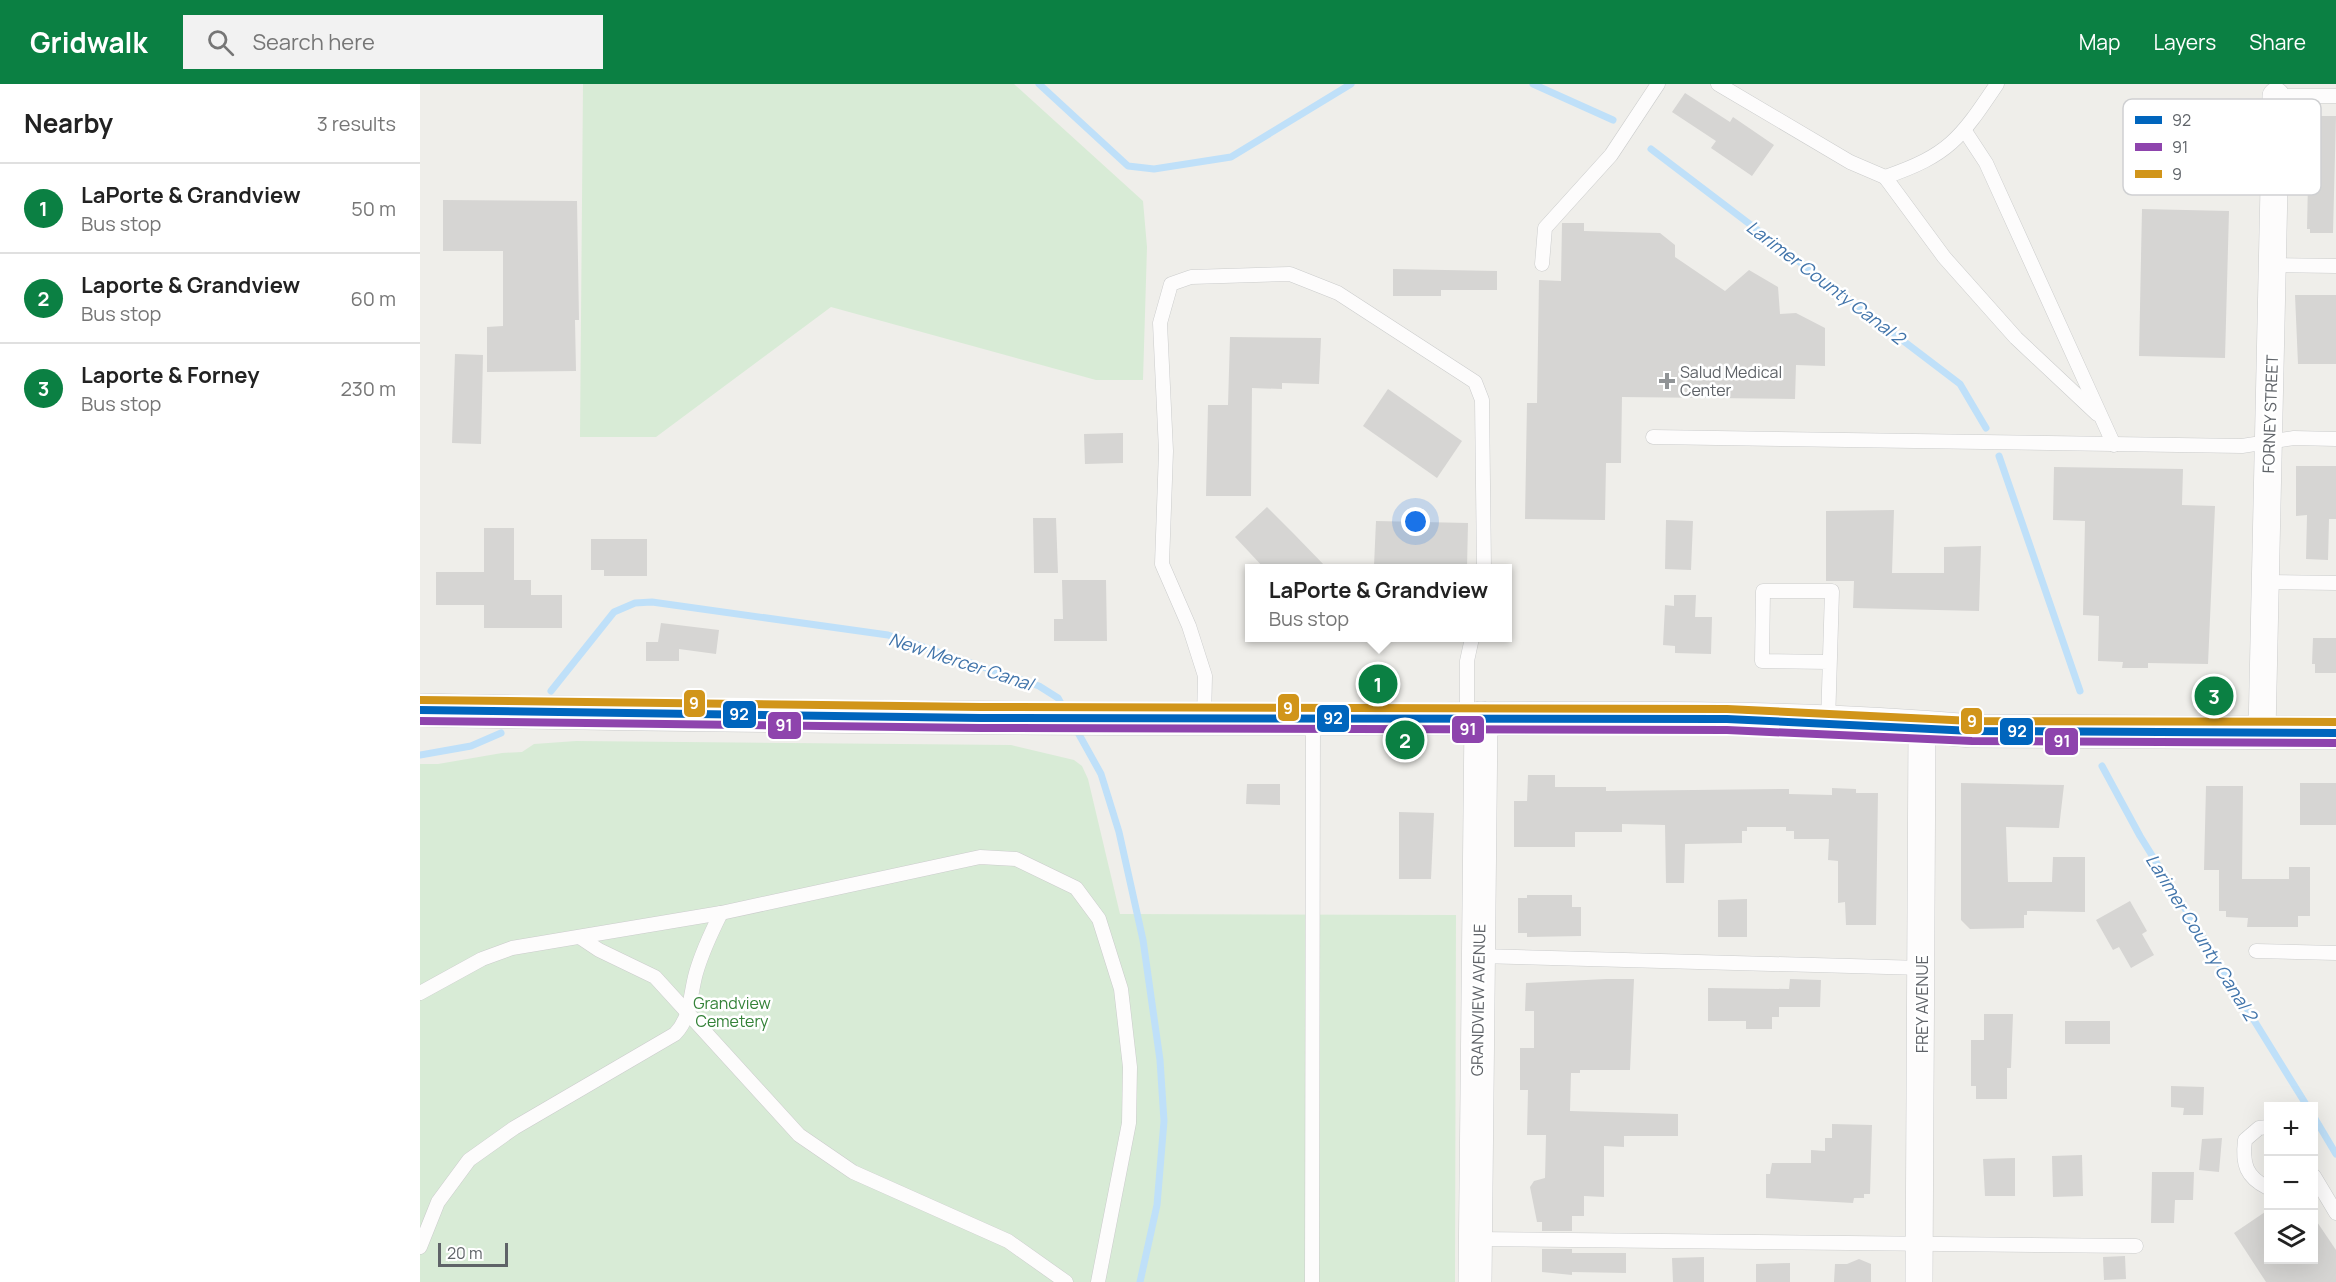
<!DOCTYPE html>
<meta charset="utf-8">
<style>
:root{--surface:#fff;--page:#f2f2f2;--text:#222;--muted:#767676;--line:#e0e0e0;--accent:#0b8043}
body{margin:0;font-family:Manrope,sans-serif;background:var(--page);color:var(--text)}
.controls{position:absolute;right:18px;bottom:18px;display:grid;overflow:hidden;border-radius:0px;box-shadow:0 6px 24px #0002}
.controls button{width:54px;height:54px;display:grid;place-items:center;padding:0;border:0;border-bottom:2px solid var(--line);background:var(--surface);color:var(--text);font:30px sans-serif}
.scale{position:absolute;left:18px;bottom:15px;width:70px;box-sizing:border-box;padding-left:6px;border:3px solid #5f6368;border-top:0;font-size:16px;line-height:21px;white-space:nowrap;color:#5f6368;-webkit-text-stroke:4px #fff;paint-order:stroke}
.you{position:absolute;left:996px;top:438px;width:21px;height:21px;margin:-15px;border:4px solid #fff;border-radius:50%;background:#1a73e8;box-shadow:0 0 0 9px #1a73e833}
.badge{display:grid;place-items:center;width:39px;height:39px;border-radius:50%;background:var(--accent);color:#fff;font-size:20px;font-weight:700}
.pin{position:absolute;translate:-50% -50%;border:3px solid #fff;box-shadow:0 2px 6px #0006}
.popup{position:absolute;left:825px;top:480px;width:267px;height:78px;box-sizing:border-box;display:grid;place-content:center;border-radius:0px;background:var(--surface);filter:drop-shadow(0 2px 4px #0005);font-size:20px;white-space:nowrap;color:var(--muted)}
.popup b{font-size:22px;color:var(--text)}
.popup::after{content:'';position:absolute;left:50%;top:100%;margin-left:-12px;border:12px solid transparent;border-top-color:var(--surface)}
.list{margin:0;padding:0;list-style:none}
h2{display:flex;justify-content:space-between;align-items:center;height:78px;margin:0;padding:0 24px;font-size:26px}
h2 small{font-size:20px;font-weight:400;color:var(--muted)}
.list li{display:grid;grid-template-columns:39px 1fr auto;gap:18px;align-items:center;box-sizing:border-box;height:90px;padding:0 24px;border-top:2px solid var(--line)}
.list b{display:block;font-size:22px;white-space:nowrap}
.list p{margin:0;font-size:20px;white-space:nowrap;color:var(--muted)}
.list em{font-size:20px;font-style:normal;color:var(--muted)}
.icon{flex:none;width:33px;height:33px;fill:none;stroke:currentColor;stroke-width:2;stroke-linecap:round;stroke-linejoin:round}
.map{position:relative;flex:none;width:1916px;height:1198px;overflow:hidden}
header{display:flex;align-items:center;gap:36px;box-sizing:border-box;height:84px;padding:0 30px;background:var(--accent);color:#fff}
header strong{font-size:28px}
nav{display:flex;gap:33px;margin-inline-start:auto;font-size:21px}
.search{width:420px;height:54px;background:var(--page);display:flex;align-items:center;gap:15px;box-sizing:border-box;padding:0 21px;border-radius:0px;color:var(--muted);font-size:22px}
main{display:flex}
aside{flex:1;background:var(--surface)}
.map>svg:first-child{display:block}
.green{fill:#d8ebd6}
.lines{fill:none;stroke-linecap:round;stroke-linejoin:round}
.stream{stroke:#bfe0f9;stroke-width:7}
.building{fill:#d6d5d3}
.service-casing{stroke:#cbcccc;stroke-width:15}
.minor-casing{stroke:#cbcccc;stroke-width:28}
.tertiary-casing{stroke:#cbcccc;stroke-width:34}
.service{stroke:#fdfcfc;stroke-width:14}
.minor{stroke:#fdfcfc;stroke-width:27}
.tertiary{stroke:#fdfcfc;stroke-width:33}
.bus-1-casing{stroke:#fff;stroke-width:12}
.bus-2-casing{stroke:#fff;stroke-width:12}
.bus-3-casing{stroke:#fff;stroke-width:12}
.bus-1{stroke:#0065bd;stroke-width:8}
.bus-2{stroke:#8e44ad;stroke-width:8}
.bus-3{stroke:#d1951a;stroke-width:8}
.poi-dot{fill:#919496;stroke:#fff;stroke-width:2}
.labels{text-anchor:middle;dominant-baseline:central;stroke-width:5;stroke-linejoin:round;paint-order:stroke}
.poi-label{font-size:16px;fill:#5f6368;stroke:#fff;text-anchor:start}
.street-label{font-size:16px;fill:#5f6368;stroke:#fff}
.park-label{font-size:16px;fill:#348238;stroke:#fff}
.water-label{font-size:18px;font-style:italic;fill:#4174aa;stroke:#fff}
.key{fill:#fff;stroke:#cfd0d2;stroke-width:1.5}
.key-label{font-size:16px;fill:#5f6368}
.line-badge{stroke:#fff;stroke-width:2}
.badge-label{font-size:16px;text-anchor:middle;font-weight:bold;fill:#fff}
</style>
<header>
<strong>Gridwalk</strong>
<div class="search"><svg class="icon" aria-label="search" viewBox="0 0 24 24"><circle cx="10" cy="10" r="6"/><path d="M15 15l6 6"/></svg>Search here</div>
<nav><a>Map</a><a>Layers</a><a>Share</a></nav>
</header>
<main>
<aside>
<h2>Nearby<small>3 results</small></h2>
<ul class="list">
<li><span class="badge">1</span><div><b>LaPorte &amp; Grandview</b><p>Bus stop</p></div><em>50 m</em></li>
<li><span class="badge">2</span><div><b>Laporte &amp; Grandview</b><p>Bus stop</p></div><em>60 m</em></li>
<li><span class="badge">3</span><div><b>Laporte &amp; Forney</b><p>Bus stop</p></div><em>230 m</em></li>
</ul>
</aside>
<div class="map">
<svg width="1916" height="1198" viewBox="0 0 1916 1198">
<rect width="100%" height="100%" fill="#efeeea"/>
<!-- green -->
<g class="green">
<polygon points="163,0 594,0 723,117 727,163 723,296 676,296 411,223 236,353 160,353"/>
<polygon points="156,657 591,661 654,676 662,682 668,695 700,830 1036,831 1035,1198 0,1198 0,680 18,680 82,669 102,668 114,660"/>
</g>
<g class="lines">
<!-- stream -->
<g class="stream">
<polyline points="619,0 708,82 734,85 811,73 931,0"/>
<polyline points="1113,0 1193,36"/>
<polyline points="1231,65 1540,300 1566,344"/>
<polyline points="1579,372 1660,607"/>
<polyline points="131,607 194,528 215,519 232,518 468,551 619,602 638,614 644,625"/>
<polyline points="656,645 681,690 699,748 723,856 740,976 744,1037 737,1121 720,1198"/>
<polyline points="0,671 51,662 81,649"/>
<polyline points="1682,682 1720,752 1887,1022"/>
<polyline points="1894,1033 1916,1070"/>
</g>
</g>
<!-- building -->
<g class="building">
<polygon points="1265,9 1310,38 1313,33 1354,61 1332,92 1291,64 1296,57 1252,28"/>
<polygon points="1874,32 1916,32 1913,149 1890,149 1890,145 1887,145 1888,97 1873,96"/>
<polygon points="23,116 157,117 159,236 155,236 156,287 67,288 67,243 83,242 83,167 23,167"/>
<polygon points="1722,125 1809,127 1805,274 1719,272"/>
<polygon points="1142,139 1164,139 1164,147 1240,149 1255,161 1255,173 1305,207 1329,186 1358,203 1360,230 1376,229 1405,244 1405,282 1376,281 1375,315 1202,313 1201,379 1186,379 1185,436 1105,435 1107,319 1117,319 1119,196 1141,197"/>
<polygon points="973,185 1077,187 1077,206 1021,206 1021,212 973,212"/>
<polygon points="1875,211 1916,211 1916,280 1878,280"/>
<polygon points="810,253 901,254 899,300 862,299 862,305 832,304 831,412 786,412 788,321 808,321"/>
<polygon points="35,270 63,271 61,360 32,359"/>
<polygon points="968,305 1042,357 1017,394 943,342"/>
<polygon points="703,349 703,379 665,380 664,350"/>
<polygon points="1876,382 1916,382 1916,435 1909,435 1908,476 1886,475 1887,431 1876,432"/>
<polygon points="1634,383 1763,385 1762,421 1795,422 1788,580 1728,579 1728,584 1702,584 1703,578 1678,577 1679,532 1663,531 1665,437 1633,436"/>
<polygon points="847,423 873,449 907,484 844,484 815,453"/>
<polygon points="1474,426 1472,489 1524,489 1524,463 1561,462 1559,527 1433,524 1434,497 1406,497 1406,427"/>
<polygon points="613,434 636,434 638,489 614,489"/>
<polygon points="1246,436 1273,437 1271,486 1245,485"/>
<polygon points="956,437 1048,439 1047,484 954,482"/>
<polygon points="64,444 94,444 94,496 111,496 111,511 142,511 142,544 64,544 64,521 16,521 16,488 64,488"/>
<polygon points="171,455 227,455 227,492 184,492 184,486 171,486"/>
<polygon points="642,496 686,496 687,557 634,557 634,535 643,535"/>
<polygon points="1254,511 1276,511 1275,533 1292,533 1291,570 1255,569 1255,562 1243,561 1245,521 1254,522"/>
<polygon points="241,539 299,546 296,570 259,565 259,577 226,577 226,558 238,558"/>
<polygon points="1893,554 1916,554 1916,589 1895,589 1895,580 1892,580"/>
<polygon points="1108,691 1135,691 1135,703 1186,703 1186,707 1369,705 1369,710 1412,711 1412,704 1436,705 1436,709 1458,709 1456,841 1426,841 1425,818 1418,819 1418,777 1408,776 1409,755 1374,755 1374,747 1366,747 1366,743 1327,743 1327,747 1322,747 1322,759 1265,760 1264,799 1246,799 1245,741 1202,740 1202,748 1155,748 1155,763 1094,763 1094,717 1107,717"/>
<polygon points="1541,699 1644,701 1639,744 1586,743 1588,798 1632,798 1633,773 1665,773 1665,828 1607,827 1607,831 1604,831 1604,844 1550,845 1541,836"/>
<rect x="1880" y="699" width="36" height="42"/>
<polygon points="827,700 860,700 860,721 826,720"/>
<polygon points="1786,702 1823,702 1822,795 1869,795 1869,783 1890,783 1890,832 1878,832 1878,843 1827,843 1828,834 1806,833 1806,827 1799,827 1799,786 1784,786"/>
<polygon points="979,728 1014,729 1011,795 979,795"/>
<polygon points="1107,811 1152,811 1152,823 1161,823 1161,852 1107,853 1107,849 1098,849 1098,814 1107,814"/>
<polygon points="1327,815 1327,853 1298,853 1298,816"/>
<polygon points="1710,817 1727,847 1722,850 1734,871 1711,884 1699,863 1693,866 1676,836"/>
<polygon points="1186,895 1214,895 1210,986 1160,986 1160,989 1151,989 1150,1027 1258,1030 1258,1052 1204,1052 1204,1063 1184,1062 1184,1113 1164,1112 1164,1132 1152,1132 1152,1147 1122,1147 1122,1138 1117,1138 1110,1103 1114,1097 1125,1094 1126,1051 1107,1051 1108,1006 1100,1006 1100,964 1114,964 1114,927 1105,927 1106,899"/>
<polygon points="1370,895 1401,896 1400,923 1359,923 1359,933 1352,933 1352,945 1326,945 1326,937 1288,937 1288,904 1369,905"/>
<polygon points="1564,930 1593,930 1591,984 1587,984 1587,1015 1556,1015 1556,1002 1551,1002 1551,956 1564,956"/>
<rect x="1645" y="937" width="45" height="23"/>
<polygon points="1751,1002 1784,1003 1783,1031 1763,1031 1764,1024 1751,1023"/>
<polygon points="1412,1040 1452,1041 1450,1110 1444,1110 1444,1114 1434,1114 1433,1119 1346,1114 1346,1090 1350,1090 1352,1079 1391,1079 1391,1066 1405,1067 1405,1054 1412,1054"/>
<polygon points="1802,1054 1799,1088 1779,1086 1782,1055"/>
<polygon points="1662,1071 1663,1112 1633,1113 1632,1072"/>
<polygon points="1595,1074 1595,1112 1565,1112 1563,1075"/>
<polygon points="1732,1088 1774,1088 1773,1116 1755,1116 1754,1139 1731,1139"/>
<polygon points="1848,1126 1848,1176 1893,1176 1893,1132 1916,1166 1916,1198 1846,1198 1814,1149"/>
<polygon points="1122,1165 1152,1165 1152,1169 1206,1169 1206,1189 1152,1188 1152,1191 1122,1188"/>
<polygon points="1705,1172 1706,1195 1684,1196 1683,1173"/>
<polygon points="1284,1173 1284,1198 1253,1198 1252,1174"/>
<polygon points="1439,1175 1451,1180 1451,1198 1414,1198 1415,1180 1427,1180"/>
<polygon points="1370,1179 1370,1198 1336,1198 1336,1180"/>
</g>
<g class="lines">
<defs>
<g id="service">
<path d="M 1298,0 L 1430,78 L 1465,93 C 1529,71 1540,55 1577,0"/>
<polyline points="1856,12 1916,12"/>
<polyline points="1545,47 1566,79 1694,361"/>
<polyline points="1465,93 1524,173 1596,254 1677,330"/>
<polyline points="1122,180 1125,144 1191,71 1238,0"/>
<polyline points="1854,181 1916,182"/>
<polyline points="1233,353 1822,362 1874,354 1916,355"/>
<polyline points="1844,498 1916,499"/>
<polyline points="1047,634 1047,577 1052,554"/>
<polyline points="784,635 785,592 769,542 742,480 746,367 740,239 751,200 771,193 870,190 918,209 1055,298 1062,316 1064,484"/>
<polyline points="1408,639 1412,507 1343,507 1342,577 1409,578"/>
<polyline points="161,854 179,866 235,893 379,1051 433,1088 588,1157 646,1198"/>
<polyline points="1836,867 1916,869"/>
<polyline points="1058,872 1503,884"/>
<polyline points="0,909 62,875 92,864 301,829 560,773 596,775 656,804 679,835 701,905 710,983 709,1039 678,1198"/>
<path d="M 1848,1043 L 1839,1044 L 1825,1056 C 1822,1080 1826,1093 1848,1104"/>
<polyline points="1894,1092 1916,1129"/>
<polyline points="1055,1155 1716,1162"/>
<path d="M 0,1163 L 18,1118 L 49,1076 L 94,1044 L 255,950 C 271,934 270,910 276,889 C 282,868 291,849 301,829"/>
<polyline points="892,1198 893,635"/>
</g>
<g id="minor">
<polyline points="1842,648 1856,12"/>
<polyline points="1499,1198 1502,643"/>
</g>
<g id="tertiary">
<path d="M 0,626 C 299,632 598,635 897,635 C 1115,636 1335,628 1552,647 L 1916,649"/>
<polyline points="1055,1198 1061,634"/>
</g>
</defs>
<!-- service casing -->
<use href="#service" class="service-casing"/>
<!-- minor casing -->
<use href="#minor" class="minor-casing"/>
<!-- tertiary casing -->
<use href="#tertiary" class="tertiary-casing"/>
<!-- service -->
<use href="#service" class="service"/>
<!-- minor -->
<use href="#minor" class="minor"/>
<!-- tertiary -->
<use href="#tertiary" class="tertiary"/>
<defs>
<polyline id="bus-1" points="0,626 561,634 1307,635 1552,647 1916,649"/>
<polyline id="bus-2" points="0,637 561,644 1307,646 1552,657 1916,659"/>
<polyline id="bus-3" points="0,616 561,623 1307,625 1552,637 1916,638"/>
</defs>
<!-- bus-1 casing -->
<use href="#bus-1" class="bus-1-casing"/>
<!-- bus-2 casing -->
<use href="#bus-2" class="bus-2-casing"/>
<!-- bus-3 casing -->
<use href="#bus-3" class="bus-3-casing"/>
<!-- bus-1 -->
<use href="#bus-1" class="bus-1"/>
<!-- bus-2 -->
<use href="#bus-2" class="bus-2"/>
<!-- bus-3 -->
<use href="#bus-3" class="bus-3"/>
</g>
<!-- markers -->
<path class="poi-dot" d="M1244 288h6v6h6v6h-6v6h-6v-6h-6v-6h6z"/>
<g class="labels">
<!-- poi labels -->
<g class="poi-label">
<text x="1260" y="288">Salud Medical<tspan x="1260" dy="18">Center</tspan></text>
</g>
<!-- street labels -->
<g class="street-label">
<text transform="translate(1850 330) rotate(-88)">FORNEY STREET</text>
<text transform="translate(1058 916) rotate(-89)">GRANDVIEW AVENUE</text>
<text transform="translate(1502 920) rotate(-90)">FREY AVENUE</text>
</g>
<!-- park labels -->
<g class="park-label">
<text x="312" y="919">Grandview<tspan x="312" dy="18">Cemetery</tspan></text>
</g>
<!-- water labels -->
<g class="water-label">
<text transform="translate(1406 198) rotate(37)">Larimer County Canal 2</text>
<text transform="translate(541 577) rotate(18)">New Mercer Canal</text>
<text transform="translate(1782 853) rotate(58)">Larimer County Canal 2</text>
</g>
</g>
<!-- legend -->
<rect x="1703" y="15" width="198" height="96" rx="9" class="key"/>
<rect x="1715" y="32" width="27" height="8" fill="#0065bd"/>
<rect x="1715" y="59" width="27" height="8" fill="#8e44ad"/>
<rect x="1715" y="86" width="27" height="8" fill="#d1951a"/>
<g class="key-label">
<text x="1752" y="42">92</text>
<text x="1752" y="69">91</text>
<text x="1752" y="96">9</text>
</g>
<g class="line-badge">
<rect x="263" y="605" width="23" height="29" rx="6" fill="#d1951a"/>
<rect x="857" y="609" width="23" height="29" rx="6" fill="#d1951a"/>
<rect x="302" y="616" width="35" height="29" rx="6" fill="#0065bd"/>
<rect x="896" y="620" width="34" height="29" rx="6" fill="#0065bd"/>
<rect x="1540" y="623" width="23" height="28" rx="6" fill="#d1951a"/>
<rect x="347" y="627" width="35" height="29" rx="6" fill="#8e44ad"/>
<rect x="1031" y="631" width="34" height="29" rx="6" fill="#8e44ad"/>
<rect x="1579" y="633" width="35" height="29" rx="6" fill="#0065bd"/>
<rect x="1624" y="643" width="35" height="29" rx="6" fill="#8e44ad"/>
</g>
<g class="badge-label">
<text x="274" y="625">9</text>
<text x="868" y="630">9</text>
<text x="319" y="636">92</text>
<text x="913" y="640">92</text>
<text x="1552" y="643">9</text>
<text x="364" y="647">91</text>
<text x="1048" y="651">91</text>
<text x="1597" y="653">92</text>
<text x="1642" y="663">91</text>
</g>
</svg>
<div class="controls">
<button>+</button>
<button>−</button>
<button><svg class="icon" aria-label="layers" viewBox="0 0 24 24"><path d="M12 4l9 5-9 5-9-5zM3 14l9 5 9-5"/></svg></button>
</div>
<div class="scale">20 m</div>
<div class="you"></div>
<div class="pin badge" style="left:958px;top:600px">1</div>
<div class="popup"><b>LaPorte &amp; Grandview</b>Bus stop</div>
<div class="pin badge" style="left:985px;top:656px">2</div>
<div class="pin badge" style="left:1794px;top:612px">3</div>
</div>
</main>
